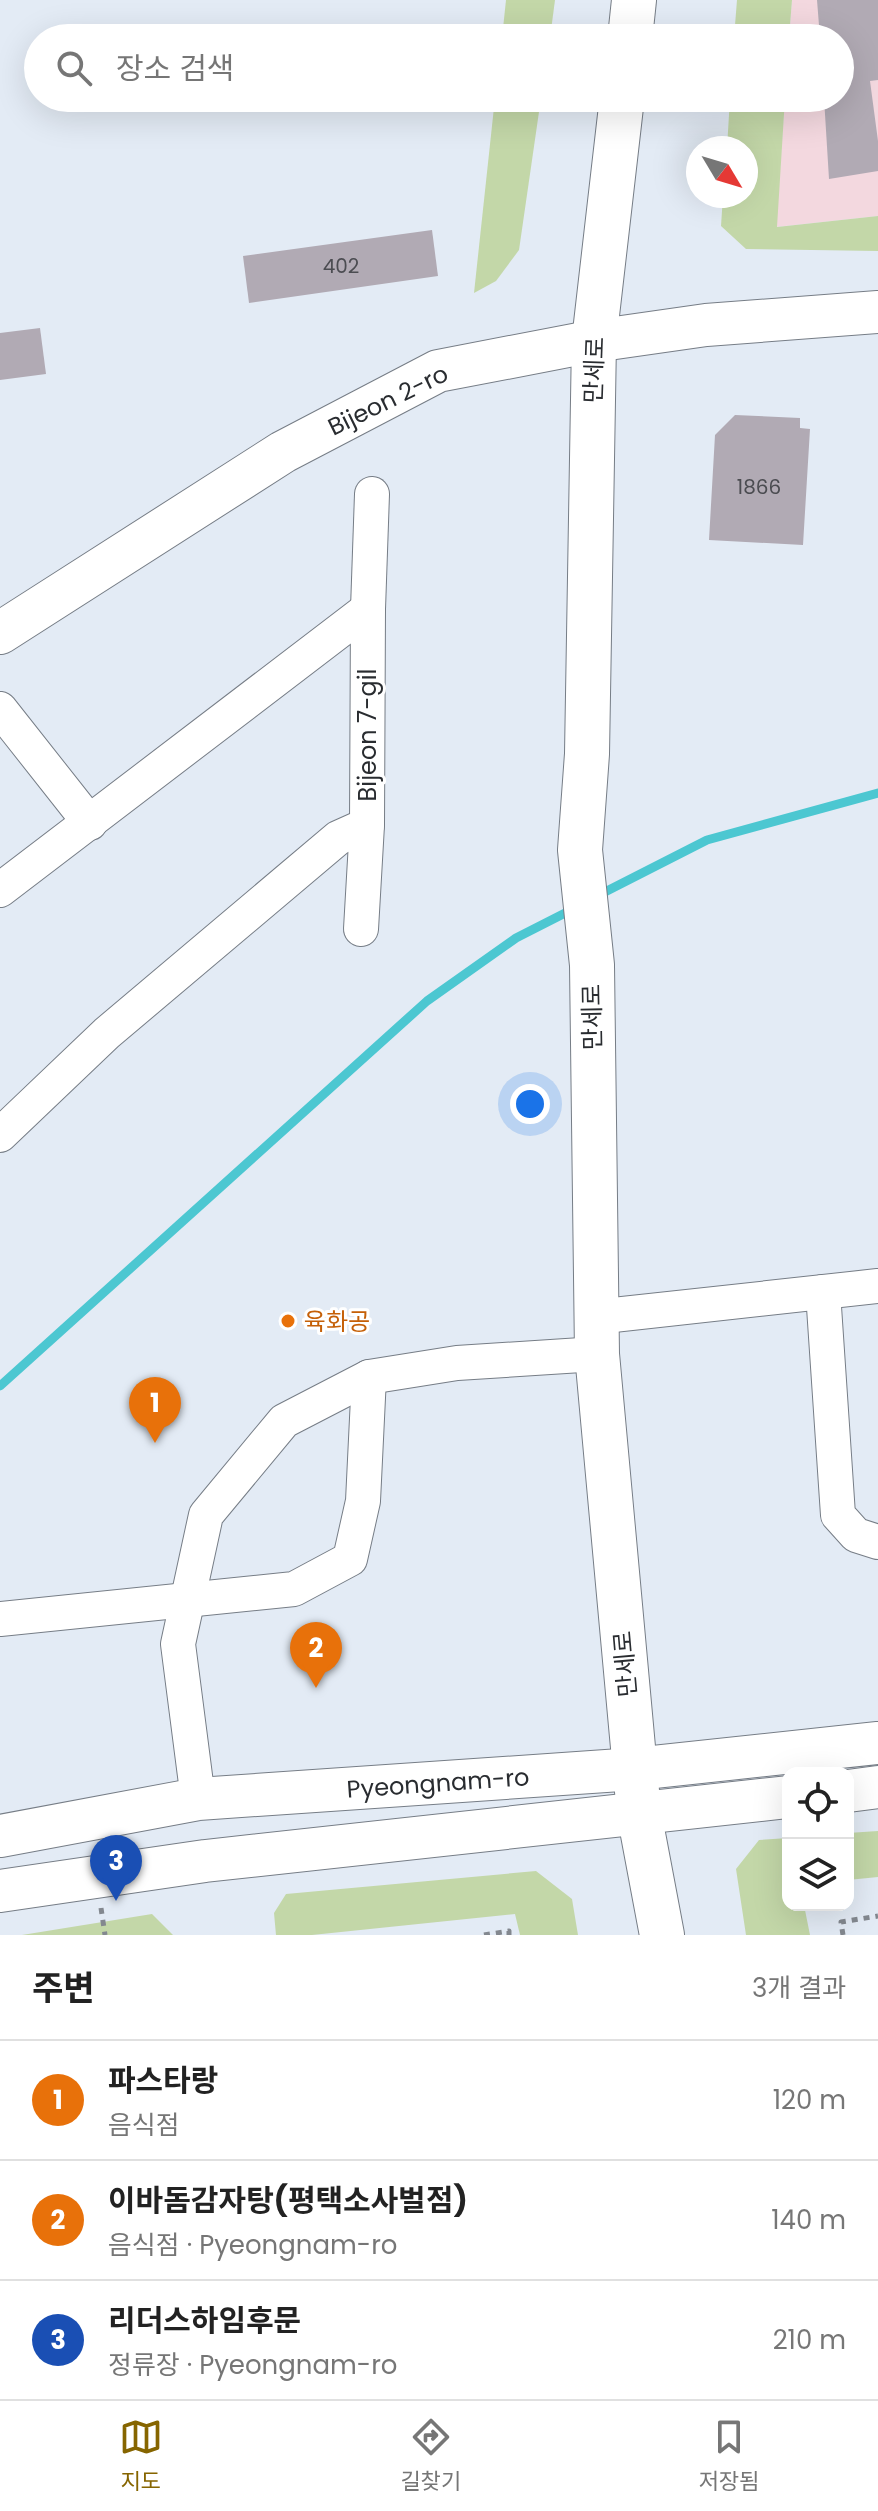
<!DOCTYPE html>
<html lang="ko">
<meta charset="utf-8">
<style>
:root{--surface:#fff;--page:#f2f2f2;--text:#222;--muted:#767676;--line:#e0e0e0;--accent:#866500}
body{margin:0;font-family:Poppins,"Noto Sans KR",sans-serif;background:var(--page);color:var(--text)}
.controls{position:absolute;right:24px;bottom:24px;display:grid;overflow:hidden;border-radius:16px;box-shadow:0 8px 32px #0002}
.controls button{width:72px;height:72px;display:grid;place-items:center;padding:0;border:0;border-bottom:2px solid var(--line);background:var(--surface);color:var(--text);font:40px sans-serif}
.compass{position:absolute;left:686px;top:136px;width:72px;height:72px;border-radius:50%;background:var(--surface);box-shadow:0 8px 32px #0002;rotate:128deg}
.you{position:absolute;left:530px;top:1104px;width:28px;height:28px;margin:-20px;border:6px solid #fff;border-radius:50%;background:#1a73e8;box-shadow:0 0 0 12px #1a73e833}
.badge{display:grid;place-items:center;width:52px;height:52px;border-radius:50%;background:var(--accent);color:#fff;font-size:26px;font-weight:700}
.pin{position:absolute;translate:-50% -66px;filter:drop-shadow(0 2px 4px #0008)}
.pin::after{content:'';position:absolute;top:42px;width:28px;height:24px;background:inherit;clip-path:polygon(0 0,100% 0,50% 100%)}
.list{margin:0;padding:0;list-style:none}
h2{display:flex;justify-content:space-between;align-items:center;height:104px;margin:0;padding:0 32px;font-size:34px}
h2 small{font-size:26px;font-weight:400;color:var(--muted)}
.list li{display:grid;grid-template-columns:52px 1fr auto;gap:24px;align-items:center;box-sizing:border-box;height:120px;padding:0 32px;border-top:2px solid var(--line)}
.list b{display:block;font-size:30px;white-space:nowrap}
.list p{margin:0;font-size:26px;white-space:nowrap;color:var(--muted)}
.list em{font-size:26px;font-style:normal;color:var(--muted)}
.icon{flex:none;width:44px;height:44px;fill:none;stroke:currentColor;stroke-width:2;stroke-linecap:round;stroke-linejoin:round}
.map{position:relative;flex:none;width:878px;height:1935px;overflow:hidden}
.search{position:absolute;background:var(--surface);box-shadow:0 8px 32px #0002;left:24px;right:24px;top:24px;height:88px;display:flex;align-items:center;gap:20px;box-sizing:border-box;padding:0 28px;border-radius:44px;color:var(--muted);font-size:30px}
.sheet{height:464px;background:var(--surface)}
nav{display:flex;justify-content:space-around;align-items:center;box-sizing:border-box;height:112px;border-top:2px solid var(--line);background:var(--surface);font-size:22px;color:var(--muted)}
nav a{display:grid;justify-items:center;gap:4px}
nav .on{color:var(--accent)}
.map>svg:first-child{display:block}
.education{fill:#f3d8df}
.green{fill:#c3d7a8}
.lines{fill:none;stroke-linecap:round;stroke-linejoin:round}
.stream{stroke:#4cc7d1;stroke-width:9}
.building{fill:#b1aab4}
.minor-casing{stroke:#767d86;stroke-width:36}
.tertiary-casing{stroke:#767d86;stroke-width:44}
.secondary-casing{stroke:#767d86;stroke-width:46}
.path{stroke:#83888f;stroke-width:5;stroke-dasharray:6 6;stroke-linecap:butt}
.minor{stroke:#fff;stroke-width:34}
.tertiary{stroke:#fff;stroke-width:42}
.secondary{stroke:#fff;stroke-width:44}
.food-dot{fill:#e8710a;stroke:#fff;stroke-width:3}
.labels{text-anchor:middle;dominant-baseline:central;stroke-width:6;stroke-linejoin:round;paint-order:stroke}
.number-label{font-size:20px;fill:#4b4c51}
.street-label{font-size:24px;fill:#292c30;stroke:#fff}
.food-label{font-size:24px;fill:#c56008;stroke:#fff;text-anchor:start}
</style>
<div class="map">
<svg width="878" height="1935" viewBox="0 0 878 1935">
<rect width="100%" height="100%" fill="#e3ebf5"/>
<!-- education -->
<polygon class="education" points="792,0 878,0 878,216 776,227 785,98 840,98 840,38 789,38"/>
<!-- green -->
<g class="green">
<polygon points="506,0 555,0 550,38 502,38"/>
<polygon points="737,0 792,0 789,38 734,38"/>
<polygon points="495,98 541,98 519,250 496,281 474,293"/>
<polygon points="730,98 785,98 777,227 878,216 878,251 746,249 721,226 723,196 746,196 746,148 727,148"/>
<polygon points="878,1831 878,1877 848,1880 848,1833"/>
<polygon points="788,1838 788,1905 804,1905 810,1935 746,1935 736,1869 759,1840"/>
<polygon points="536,1871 572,1899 578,1935 520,1935 515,1914 312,1935 276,1935 274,1913 286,1894"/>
<polygon points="152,1914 173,1935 22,1935"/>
</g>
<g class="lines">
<!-- stream -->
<g class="stream">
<polyline points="597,896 707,840 878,793"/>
<polyline points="0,1386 427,1001 516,938 573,909"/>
</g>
</g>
<!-- building -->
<g class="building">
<polygon points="817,0 878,0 878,80 870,81 878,141 878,171 829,179 824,98 840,98 840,38 820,38"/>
<polygon points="432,230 438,276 249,303 243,256"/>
<polygon points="40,328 46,374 0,380 0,333"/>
<polygon points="735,415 800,418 800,428 810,429 803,545 709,540 715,435"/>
</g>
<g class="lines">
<defs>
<g id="minor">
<polyline points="368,609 372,494"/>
<polyline points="0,709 90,823"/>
<polyline points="0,890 368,609 367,825 338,838 107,1033 0,1135"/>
<polyline points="361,929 367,825"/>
<polyline points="823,1292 838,1515 856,1535 878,1542"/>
<polyline points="595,1317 878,1286"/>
<polyline points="0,1619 294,1589 350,1559 363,1501 369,1377"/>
<polyline points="198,1799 178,1644 206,1515 284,1421 369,1377 457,1363 597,1354"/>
</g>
<g id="tertiary">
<polyline points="0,633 283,452 438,371 594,341 706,325 878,312"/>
<polyline points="848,1791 878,1787"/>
<polyline points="0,1836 198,1799 635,1769 878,1743"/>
<polyline points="0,1891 205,1861 788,1797"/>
</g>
<g id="secondary">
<polyline points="630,38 634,0"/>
<polyline points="622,98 594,341 587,754 580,850 592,965 597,1354 639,1813 662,1935"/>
</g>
</defs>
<!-- minor casing -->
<use href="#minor" class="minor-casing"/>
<!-- tertiary casing -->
<use href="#tertiary" class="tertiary-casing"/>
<!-- secondary casing -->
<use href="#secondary" class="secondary-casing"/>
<!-- path -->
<g class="path">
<polyline points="101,1908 105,1935"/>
<polyline points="484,1935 509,1931 509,1935"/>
<polyline points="843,1935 841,1922 878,1916"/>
</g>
<!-- minor -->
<use href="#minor" class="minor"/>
<!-- tertiary -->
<use href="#tertiary" class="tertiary"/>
<!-- secondary -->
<use href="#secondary" class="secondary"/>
</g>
<!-- markers -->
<circle class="food-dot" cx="288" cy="1321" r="8"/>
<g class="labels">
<!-- number labels -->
<g class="number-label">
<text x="341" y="266">402</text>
<text x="759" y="487">1866</text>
</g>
<!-- street labels -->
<g class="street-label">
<text transform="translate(594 370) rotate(-88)">만세로</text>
<text transform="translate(388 400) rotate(-26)">Bijeon 2-ro</text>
<text transform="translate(367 735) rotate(-90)">Bijeon 7-gil</text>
<text transform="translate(592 1017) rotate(-91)">만세로</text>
<text transform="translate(625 1664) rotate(-95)">만세로</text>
<text transform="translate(438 1783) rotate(-4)">Pyeongnam-ro</text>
</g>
<!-- food labels -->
<g class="food-label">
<text x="304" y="1321">육화공</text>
</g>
</g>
</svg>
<div class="controls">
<button><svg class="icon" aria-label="locate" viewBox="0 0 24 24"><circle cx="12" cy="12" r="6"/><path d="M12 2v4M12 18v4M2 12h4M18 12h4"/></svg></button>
<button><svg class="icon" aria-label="layers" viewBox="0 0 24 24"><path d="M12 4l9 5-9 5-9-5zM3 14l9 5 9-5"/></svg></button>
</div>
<svg class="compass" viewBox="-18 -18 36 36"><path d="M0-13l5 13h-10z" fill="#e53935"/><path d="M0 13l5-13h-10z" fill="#767676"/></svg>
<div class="you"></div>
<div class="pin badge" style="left:155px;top:1443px;background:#e8710a">1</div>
<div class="pin badge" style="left:316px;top:1688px;background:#e8710a">2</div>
<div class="pin badge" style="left:116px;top:1901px;background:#1a4fb4">3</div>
<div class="search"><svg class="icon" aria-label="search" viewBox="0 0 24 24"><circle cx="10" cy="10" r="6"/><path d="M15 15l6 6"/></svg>장소 검색</div>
</div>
<section class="sheet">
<h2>주변<small>3개 결과</small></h2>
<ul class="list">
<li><span class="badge" style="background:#e8710a">1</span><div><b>파스타랑</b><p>음식점</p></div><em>120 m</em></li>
<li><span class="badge" style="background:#e8710a">2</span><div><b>이바돔감자탕(평택소사벌점)</b><p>음식점 · Pyeongnam-ro</p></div><em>140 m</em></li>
<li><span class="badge" style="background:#1a4fb4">3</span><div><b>리더스하임후문</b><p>정류장 · Pyeongnam-ro</p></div><em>210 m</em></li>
</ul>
</section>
<nav>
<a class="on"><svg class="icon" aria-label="map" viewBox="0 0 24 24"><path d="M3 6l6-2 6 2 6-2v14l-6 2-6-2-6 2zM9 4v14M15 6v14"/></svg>지도</a>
<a><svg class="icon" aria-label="directions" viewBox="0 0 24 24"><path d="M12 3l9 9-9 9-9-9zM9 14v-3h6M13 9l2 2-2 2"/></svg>길찾기</a>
<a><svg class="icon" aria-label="saved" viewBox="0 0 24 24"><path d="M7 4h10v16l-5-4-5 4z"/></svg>저장됨</a>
</nav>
